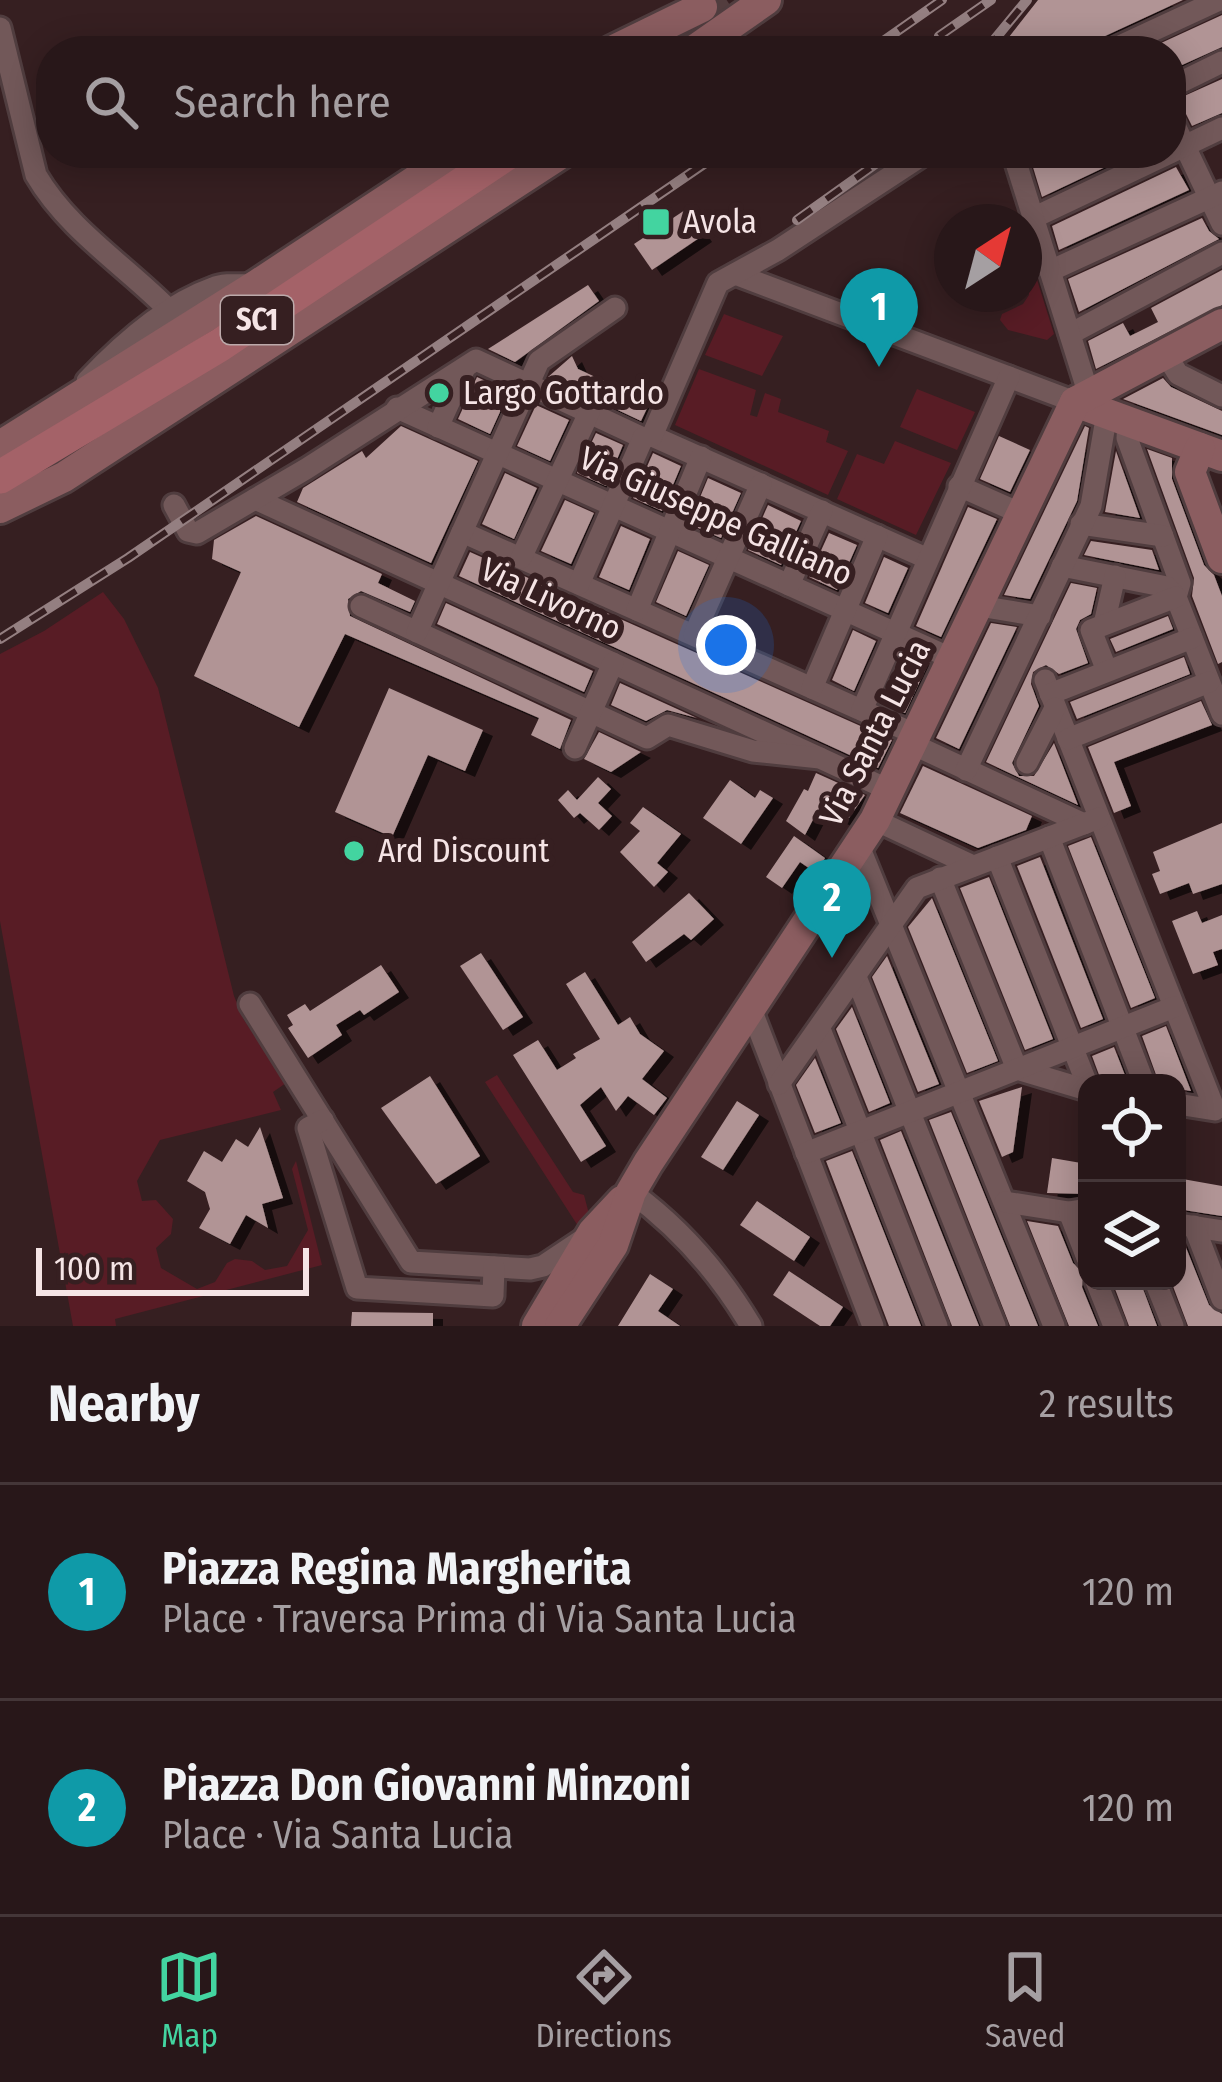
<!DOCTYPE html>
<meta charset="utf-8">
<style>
:root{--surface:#281719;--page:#302022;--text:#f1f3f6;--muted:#a59fa2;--line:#443638;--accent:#43d4a0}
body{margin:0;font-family:"Fira Sans Condensed",sans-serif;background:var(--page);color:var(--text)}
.controls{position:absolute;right:36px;bottom:36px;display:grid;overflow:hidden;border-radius:24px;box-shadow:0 6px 30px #0003}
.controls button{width:108px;height:108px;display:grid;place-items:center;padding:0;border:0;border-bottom:3px solid var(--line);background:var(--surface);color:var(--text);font:60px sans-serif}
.compass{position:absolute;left:934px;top:204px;width:108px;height:108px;border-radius:50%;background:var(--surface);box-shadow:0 6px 30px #0003;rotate:36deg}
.scale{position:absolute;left:36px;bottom:30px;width:273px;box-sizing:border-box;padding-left:12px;border:6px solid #f5e4e5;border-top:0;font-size:33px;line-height:42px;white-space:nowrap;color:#f5e4e5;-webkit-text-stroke:9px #361f21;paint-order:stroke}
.you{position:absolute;left:726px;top:645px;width:42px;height:42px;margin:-30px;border:9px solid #fff;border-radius:50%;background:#1a73e8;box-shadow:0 0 0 18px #1a73e833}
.badge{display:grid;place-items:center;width:78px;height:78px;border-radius:50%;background:var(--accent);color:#fff;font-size:39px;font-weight:700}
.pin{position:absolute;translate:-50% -99px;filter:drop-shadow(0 3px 6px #0008)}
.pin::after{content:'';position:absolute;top:63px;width:42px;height:36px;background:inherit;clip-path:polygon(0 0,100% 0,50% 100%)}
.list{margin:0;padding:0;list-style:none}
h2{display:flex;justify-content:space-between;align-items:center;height:156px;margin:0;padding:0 48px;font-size:51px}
h2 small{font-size:39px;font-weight:400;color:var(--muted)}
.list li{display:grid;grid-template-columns:78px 1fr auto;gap:36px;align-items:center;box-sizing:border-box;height:216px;padding:0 48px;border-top:3px solid var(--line)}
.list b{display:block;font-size:45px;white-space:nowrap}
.list p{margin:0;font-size:39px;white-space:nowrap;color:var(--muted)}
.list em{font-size:39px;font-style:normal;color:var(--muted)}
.icon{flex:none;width:66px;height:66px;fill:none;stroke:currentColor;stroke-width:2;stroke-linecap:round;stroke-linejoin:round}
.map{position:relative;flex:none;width:1222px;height:1326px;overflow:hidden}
.search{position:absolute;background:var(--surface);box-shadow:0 6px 30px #0003;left:36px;right:36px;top:36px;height:132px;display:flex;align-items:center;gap:30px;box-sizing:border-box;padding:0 42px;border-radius:48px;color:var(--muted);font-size:45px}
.sheet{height:588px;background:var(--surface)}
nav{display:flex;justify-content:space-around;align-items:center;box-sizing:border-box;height:168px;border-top:3px solid var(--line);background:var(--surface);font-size:33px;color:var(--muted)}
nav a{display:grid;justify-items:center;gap:6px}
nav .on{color:var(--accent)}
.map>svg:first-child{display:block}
.green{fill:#581c25}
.building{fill:#b19495;filter:url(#shadow)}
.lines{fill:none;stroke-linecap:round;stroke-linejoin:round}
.primary-tunnel{stroke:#533d3e;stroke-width:33;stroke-dasharray:33 16;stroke-linecap:butt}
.street-casing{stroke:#503d3f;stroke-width:27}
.secondary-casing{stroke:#503d3f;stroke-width:36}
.primary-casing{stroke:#503d3f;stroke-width:39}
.street{stroke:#725859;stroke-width:21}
.secondary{stroke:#8b5d60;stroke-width:30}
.primary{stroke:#a46268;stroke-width:33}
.rail-casing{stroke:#947f81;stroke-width:10}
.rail{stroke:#361f21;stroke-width:6;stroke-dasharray:18;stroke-linecap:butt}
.poi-dot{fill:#43d4a0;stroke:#361f21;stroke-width:4.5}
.labels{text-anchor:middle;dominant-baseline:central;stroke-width:12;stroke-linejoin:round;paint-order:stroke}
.shield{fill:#361f21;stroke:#bca9aa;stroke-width:3}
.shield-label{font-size:30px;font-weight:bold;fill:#f5e4e5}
.poi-label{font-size:33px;fill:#f5e4e5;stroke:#361f21;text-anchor:start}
.street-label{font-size:33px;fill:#f5e4e5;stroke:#361f21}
</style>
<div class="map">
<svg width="1222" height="1326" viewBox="0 0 1222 1326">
<defs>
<filter id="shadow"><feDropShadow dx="10" dy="6" stdDeviation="0" flood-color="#0009"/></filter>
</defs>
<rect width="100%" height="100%" fill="#361f21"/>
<!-- green -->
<g class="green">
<polygon points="1024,238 1054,334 1047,340 1008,330 1000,320 1002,314 1023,304 1029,295"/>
<polygon points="724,314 783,336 762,376 705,355"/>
<polygon points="699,369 756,390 750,415 757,417 765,393 781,399 778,412 829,431 826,442 848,451 828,495 675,425"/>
<polygon points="917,389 975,412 957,450 900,427"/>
<polygon points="895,441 951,463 916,535 837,499 857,454 884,464"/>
<polygon points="103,592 124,619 158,688 234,996 244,1020 286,1083 273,1092 281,1110 160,1140 137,1181 142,1201 156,1200 173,1219 171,1234 156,1248 161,1268 197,1289 215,1282 227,1263 235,1259 252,1261 265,1270 287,1266 308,1230 292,1169 296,1161 322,1265 115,1319 116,1326 73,1326 0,921 0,654 44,631"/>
<polygon points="497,1075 573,1192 584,1195 589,1214 578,1226 485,1082"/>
</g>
<!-- building -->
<g class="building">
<polygon points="1038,0 1183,0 1103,37 1088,51 998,51"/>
<polygon points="1222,15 1222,47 1171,70 1171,51 1148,49"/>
<polygon points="1222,79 1222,113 1192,126 1184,110 1173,101"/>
<polygon points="1055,153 1135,153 1042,197 1032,164"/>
<polygon points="1176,167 1189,190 1059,250 1052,226"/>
<polygon points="685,210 702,236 652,270 634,244"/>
<polygon points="1202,218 1209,231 1219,239 1079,312 1068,279"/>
<polygon points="1222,270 1222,305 1096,369 1088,341 1123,323 1130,336 1158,322 1151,308"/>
<polygon points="588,285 599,301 515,362 488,349"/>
<polygon points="572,356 578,369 650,402 641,421 548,377"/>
<polygon points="477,377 509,392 490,434 458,419"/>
<polygon points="1163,378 1171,387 1222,411 1222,435 1123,399"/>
<polygon points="536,405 569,420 550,461 517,446"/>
<polygon points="401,426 478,461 431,563 297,502 303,488 362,451 366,458"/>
<polygon points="1085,426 1089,428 1077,501 1030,599 1004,595"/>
<polygon points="596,433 623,445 606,486 577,473"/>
<polygon points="999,436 1030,450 1010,492 980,479"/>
<polygon points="1147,449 1172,458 1172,479 1204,565 1214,575 1222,596 1222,662 1218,664 1192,596 1194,578"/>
<polygon points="1116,451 1140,518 1105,512"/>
<polygon points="653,453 681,466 662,511 633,498"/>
<polygon points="505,473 537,488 514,539 482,524"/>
<polygon points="708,478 741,493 721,538 689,524"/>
<polygon points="565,500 594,513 571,564 541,551"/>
<polygon points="768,505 801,521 781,565 748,550"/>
<polygon points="968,507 997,519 941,637 916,626"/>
<polygon points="256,516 382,574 378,583 415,601 410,612 361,591 348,599 350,616 571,720 560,749 531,735 539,718 345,634 299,727 194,676 241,572 212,559 214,540"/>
<polygon points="621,526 650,539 629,590 599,577"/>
<polygon points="829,533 857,545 837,590 809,577"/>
<polygon points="1091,541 1152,550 1159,570 1084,555"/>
<polygon points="678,551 709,565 686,616 656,602"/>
<polygon points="470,552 892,740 878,768 459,576"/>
<polygon points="884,557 908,568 888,613 865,603"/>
<polygon points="1071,583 1097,588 1091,614 1080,620 1076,629 1088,663 1059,674 1046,665 1033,672 1031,684 1039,706 1012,763 1019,776 1034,776 1054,743 1078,805 986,762"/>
<polygon points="446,603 593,671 584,692 437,624"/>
<polygon points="1168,616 1173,629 1116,652 1110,639"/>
<polygon points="991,623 1017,627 959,749 936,738"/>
<polygon points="853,630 876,641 854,691 832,680"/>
<polygon points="904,653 928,664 905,713 882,703"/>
<polygon points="1184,657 1190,674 1077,719 1070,702"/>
<polygon points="620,683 697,718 667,710 646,721 611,705"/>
<polygon points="389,688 483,730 465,771 428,755 392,837 335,812"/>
<polygon points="1201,701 1212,725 1114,762 1131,806 1114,813 1088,747"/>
<polygon points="599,732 641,752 611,772 584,759"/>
<polygon points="923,766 1032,816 1026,830 978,848 900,813"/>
<polygon points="816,773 865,795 846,822 818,810 805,835 786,821 804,789 808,791"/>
<polygon points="598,777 611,789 598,803 612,816 599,830 580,813 574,818 558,800 568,790 577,800"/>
<polygon points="730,780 755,798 760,790 773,798 741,844 703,818"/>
<polygon points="643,807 681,834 657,863 668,872 654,887 620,852 640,831 630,823"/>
<polygon points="1222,823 1222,884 1193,894 1189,883 1160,894 1152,874 1160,871 1153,852"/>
<polygon points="794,836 825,858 816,873 800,862 782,888 766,877"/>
<polygon points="1091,837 1155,998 1131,1008 1068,846"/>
<polygon points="1040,857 1103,1019 1081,1028 1017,866"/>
<polygon points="989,877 1053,1039 1025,1050 960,888"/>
<polygon points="689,893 714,919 691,940 684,934 646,962 632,942"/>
<polygon points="932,898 998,1061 967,1073 908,927"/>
<polygon points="1197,911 1202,923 1222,915 1222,949 1213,952 1218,965 1193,974 1172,921"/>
<polygon points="481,953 523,1017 503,1030 460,966"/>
<polygon points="887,956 939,1084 918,1092 872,977"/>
<polygon points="381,965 399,992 364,1015 360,1010 336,1025 342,1035 308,1058 288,1028 293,1025 287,1015 305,1004 310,1011"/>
<polygon points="585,972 618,1025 630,1017 640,1034 664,1051 642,1079 667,1098 654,1115 628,1096 616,1111 601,1087 580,1105 606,1146 581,1162 513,1055 538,1040 557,1070 576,1058 573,1054 600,1039 566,984"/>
<polygon points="852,1007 890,1103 869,1112 836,1029"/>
<polygon points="1166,1026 1191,1091 1177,1089 1177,1083 1159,1083 1142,1036"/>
<polygon points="1114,1047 1128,1083 1102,1083 1092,1056"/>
<polygon points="815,1058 841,1123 815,1133 796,1085"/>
<polygon points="430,1076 480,1156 436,1184 381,1108"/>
<polygon points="1022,1087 1013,1152 1002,1157 979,1101"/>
<polygon points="737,1101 759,1115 723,1170 701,1157"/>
<polygon points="951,1112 1038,1326 1010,1326 929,1120"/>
<polygon points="260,1127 283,1198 262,1204 268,1228 246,1215 230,1244 199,1228 210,1209 205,1192 187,1181 204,1151 222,1162 236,1139 248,1147"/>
<polygon points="901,1131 979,1326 952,1326 880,1140"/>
<polygon points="852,1151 921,1326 889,1326 881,1305 826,1161"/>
<polygon points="1052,1158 1087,1164 1087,1194 1047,1193"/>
<polygon points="1177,1178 1222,1186 1222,1216 1177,1209"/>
<polygon points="757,1201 810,1237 794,1261 740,1225"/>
<polygon points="1027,1221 1058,1226 1073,1263 1084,1273 1082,1287 1098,1326 1069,1326"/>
<polygon points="1177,1239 1183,1240 1209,1305 1222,1314 1222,1326 1188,1326 1171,1281 1177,1281"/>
<polygon points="789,1271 843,1307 830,1326 820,1326 773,1295"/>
<polygon points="650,1274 673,1289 658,1311 680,1326 618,1326"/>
<polygon points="1112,1281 1140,1281 1157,1326 1129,1326"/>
<polygon points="352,1312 433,1313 433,1326 351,1326"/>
</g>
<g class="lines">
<!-- primary-tunnel -->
<polyline class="primary-tunnel" points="662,51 740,0"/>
<defs>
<g id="street">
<path d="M 0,28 L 36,175 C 68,230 126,266 170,311"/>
<polyline points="1109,51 1219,0"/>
<polyline points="1171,87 1222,62"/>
<polyline points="1171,117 1222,224"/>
<polyline points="1172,152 1222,128"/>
<polyline points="1033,218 1170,153"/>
<polyline points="1050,271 1222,192"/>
<polyline points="735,274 1075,402"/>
<polyline points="1070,334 1222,253"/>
<polyline points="1165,353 1178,374 1222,396"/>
<path d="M 87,381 C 121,345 165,305 213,288 C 224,283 239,285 251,285"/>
<polyline points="397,408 953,659"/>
<polyline points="1128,421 1127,438 1180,583 1176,597"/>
<polyline points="438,427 465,368"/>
<polyline points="652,436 926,558"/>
<polyline points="959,486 1022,514"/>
<polyline points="255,499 820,758"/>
<polyline points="174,505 188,531 197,533 306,469 476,360 643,438"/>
<polyline points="1081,524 1163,536"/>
<polyline points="462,532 917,735"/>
<polyline points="521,558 589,413"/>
<polyline points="1062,566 1167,587 1176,597 1222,714"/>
<polyline points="579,584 643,438 652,436 718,283 778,250 926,153"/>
<polyline points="789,585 822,511"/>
<polyline points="361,606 647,738 668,725 753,751 820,758 889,790"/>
<polyline points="979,606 1040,616"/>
<polyline points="637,610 701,457"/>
<polyline points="1104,624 1115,576"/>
<polyline points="417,632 539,361 615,308"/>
<polyline points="694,635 761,484"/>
<polyline points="1107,671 1091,630 1176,597"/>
<polyline points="1045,680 1215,1110 1177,1104"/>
<polyline points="812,688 877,536"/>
<polyline points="1050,694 1192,638"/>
<polyline points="862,710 1009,377"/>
<polyline points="1068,739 1209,682"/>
<polyline points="912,744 1084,824"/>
<polyline points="575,748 613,663"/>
<polyline points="1027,763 1055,708"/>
<polyline points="966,770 1091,506 1107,413 1088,392 1013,153"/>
<polyline points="875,820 973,866"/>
<polyline points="1049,837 1144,1083"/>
<polyline points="859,846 1054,1326"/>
<polyline points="997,857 1087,1084"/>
<polyline points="940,878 1017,1069 1087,1090"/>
<polyline points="856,977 995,1326"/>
<polyline points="250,1004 411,1262 530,1269 543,1266 588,1236"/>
<polyline points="751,1009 873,1326"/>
<polyline points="820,1029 937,1326"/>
<polyline points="779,1084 917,888 1099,818"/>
<polyline points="323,1120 308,1128 357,1288 493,1296 494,1267"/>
<polyline points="806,1153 1174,1007"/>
<path d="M 631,1192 C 680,1228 720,1274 751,1326"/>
<polyline points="1005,1202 1069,1212 1087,1209"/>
<polyline points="1069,1212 1087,1258"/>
<polyline points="1177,1224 1222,1231"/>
<polyline points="1194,1226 1222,1299"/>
<polyline points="1096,1281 1114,1326"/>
<polyline points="1155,1281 1173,1326"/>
</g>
<g id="secondary">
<polyline points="612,51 702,7"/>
<polyline points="693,51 766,0"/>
<polyline points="1075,402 1222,456"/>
<polyline points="0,446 258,284 457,153"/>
<polyline points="1200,448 1190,472 1222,558"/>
<polyline points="0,508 64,477 562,153"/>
<polyline points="537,1326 593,1232 622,1201"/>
<polyline points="560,1326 613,1245 631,1192 648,1163 875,820 1075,402 1222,324"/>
</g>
<polyline id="primary" points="0,477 220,345 508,153"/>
</defs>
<!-- street casing -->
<use href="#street" class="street-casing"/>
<!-- secondary casing -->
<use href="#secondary" class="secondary-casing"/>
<!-- primary casing -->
<use href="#primary" class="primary-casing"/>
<!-- street -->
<use href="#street" class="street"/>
<!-- secondary -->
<use href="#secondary" class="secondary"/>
<!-- primary -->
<use href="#primary" class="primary"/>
<defs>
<g id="rail">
<polyline points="939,36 991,0"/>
<polyline points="869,51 942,0"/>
<polyline points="985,51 1027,0"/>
<polyline points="797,220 891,153"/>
<polyline points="0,639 128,558 720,153"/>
</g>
</defs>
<!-- rail casing -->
<use href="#rail" class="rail-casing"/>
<!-- rail -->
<use href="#rail" class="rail"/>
</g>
<!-- markers -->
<g class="poi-dot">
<rect x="641" y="207" width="30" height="30" rx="6"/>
<circle cx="439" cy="393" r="12"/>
<circle cx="354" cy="851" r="12"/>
</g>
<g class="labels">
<!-- shield labels -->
<rect class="shield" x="221" y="296" width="72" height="48" rx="9"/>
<g class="shield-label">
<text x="257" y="320">SC1</text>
</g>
<!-- poi labels -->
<g class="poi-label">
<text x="683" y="222">Avola</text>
<text x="463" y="393">Largo Gottardo</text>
<text x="378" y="851">Ard Discount</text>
</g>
<!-- street labels -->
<g class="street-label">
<text transform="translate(716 516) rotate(24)">Via Giuseppe Galliano</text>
<text transform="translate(551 599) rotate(25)">Via Livorno</text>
<text transform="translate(875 733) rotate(-63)">Via Santa Lucia</text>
</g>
</g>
</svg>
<div class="controls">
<button><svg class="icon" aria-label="locate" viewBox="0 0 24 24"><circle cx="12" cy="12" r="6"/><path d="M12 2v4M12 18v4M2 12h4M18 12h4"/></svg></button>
<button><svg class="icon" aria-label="layers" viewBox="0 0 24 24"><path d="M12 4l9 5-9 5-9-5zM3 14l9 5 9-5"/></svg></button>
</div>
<svg class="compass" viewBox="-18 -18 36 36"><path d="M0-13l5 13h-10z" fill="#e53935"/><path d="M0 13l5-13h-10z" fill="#a59fa2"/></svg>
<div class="scale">100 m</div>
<div class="you"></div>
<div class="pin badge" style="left:879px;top:367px;background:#0f9aa8">1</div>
<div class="pin badge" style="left:832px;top:958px;background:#0f9aa8">2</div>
<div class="search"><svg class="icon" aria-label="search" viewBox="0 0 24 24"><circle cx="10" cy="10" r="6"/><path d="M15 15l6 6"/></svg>Search here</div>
</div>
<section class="sheet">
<h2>Nearby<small>2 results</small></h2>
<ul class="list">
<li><span class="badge" style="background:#0f9aa8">1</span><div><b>Piazza Regina Margherita</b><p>Place · Traversa Prima di Via Santa Lucia</p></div><em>120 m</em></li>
<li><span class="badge" style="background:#0f9aa8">2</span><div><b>Piazza Don Giovanni Minzoni</b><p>Place · Via Santa Lucia</p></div><em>120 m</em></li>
</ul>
</section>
<nav>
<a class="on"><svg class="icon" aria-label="map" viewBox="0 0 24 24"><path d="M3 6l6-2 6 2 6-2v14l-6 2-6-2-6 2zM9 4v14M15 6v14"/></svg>Map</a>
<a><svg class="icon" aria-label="directions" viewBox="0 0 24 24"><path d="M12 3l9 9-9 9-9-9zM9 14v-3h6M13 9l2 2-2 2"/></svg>Directions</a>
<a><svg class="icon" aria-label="saved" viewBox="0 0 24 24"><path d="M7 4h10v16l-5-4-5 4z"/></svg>Saved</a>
</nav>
